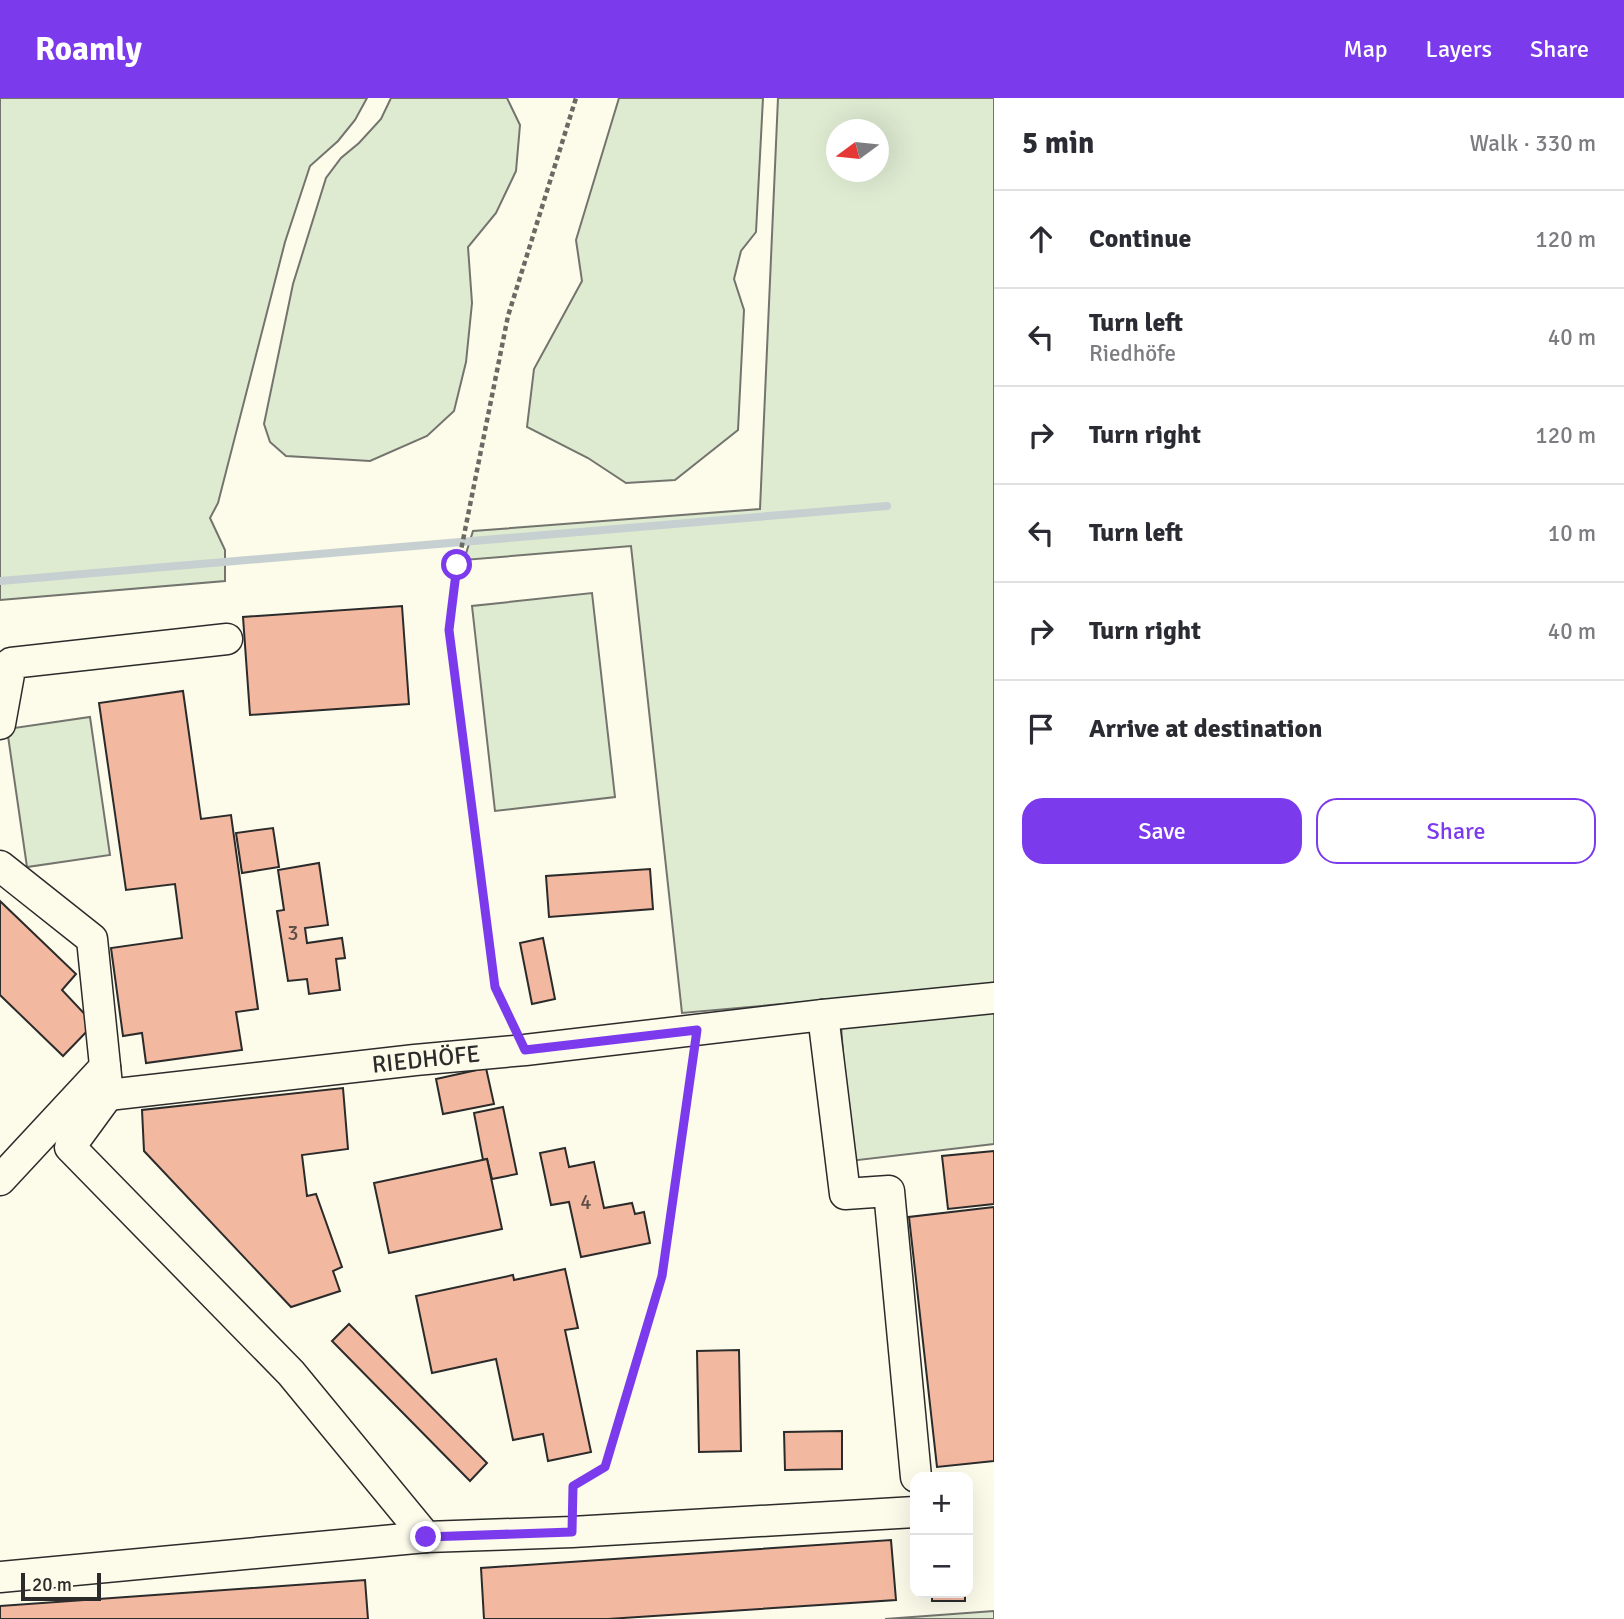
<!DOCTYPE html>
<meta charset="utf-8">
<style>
:root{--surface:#fff;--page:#f7f7f7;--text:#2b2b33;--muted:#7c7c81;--line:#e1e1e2;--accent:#7c3aed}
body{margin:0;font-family:Signika,sans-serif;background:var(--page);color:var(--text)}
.controls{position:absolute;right:21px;bottom:21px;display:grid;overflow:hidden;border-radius:14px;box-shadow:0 7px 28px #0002}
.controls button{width:63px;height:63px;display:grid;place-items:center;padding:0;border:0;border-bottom:2px solid var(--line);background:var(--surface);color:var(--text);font:35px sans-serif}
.compass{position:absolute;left:826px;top:21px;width:63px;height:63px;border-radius:50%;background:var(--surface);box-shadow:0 7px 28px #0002;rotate:255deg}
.scale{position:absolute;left:21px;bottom:18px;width:80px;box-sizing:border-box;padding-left:7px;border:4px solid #2b2b2b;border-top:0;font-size:19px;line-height:24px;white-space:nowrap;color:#2b2b2b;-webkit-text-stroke:5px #fdfbea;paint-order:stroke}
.stop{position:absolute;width:21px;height:21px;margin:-16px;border:5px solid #7c3aed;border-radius:50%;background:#fff}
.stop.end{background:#7c3aed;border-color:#fff;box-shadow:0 2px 7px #0008}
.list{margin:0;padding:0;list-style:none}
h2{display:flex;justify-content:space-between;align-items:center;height:91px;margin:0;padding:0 28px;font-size:30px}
h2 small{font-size:23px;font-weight:400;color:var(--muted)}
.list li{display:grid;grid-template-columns:46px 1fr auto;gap:21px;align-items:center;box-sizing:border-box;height:98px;padding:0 28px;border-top:2px solid var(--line)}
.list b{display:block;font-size:26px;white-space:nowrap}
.list p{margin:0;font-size:23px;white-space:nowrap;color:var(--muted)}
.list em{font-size:23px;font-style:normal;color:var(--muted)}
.actions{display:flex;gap:14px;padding:21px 28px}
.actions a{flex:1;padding:16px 0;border:2px solid var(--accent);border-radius:21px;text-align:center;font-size:24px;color:var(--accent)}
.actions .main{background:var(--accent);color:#fff}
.icon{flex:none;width:38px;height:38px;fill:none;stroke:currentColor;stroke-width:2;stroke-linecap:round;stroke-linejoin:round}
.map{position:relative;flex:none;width:994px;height:1521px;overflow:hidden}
header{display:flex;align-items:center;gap:42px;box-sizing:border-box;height:98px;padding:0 35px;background:var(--accent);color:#fff}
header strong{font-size:33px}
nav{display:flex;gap:38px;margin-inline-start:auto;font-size:24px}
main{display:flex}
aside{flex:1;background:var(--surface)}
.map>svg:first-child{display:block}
.green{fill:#deebd1;stroke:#74746e;stroke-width:2;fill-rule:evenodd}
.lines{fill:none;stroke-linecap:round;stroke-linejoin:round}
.stream{stroke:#c7d0d0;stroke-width:8}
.building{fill:#f2b8a0;stroke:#2b2b2b;stroke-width:2}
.minor-casing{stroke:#2b2b2b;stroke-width:33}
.path{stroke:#6a6964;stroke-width:4.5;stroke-dasharray:5 3.5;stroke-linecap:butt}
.minor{stroke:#fdfbea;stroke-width:30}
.route{stroke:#7c3aed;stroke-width:9}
.labels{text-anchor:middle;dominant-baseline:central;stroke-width:5;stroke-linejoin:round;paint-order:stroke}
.number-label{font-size:21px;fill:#5d4e48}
.street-label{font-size:24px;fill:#2b2b2b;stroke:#fdfbea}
</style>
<header>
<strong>Roamly</strong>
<nav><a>Map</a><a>Layers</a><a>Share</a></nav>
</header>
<main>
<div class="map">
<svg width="994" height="1521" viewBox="0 0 994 1521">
<rect width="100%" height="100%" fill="#fdfbea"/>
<!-- green -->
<g class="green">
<polygon points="0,0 367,0 355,22 338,43 310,68 285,144 218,405 210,420 225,452 225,483 0,502"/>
<polygon points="391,0 507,0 520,27 516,73 496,115 468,149 472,205 466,264 454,313 427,338 370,363 286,358 270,344 264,326 293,186 326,80 341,60 359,45 381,21"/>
<polygon points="619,0 763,0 756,134 741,153 734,181 744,212 738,332 675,382 626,385 588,360 527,329 534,271 582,183 576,142"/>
<path d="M 778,0 L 994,0 L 994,887 L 682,915 L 631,448 L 464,462 L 473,433 L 760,411 ZM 836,32 L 878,32 L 878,74 L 836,74 Z"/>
<polygon points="592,495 615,699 495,713 472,508"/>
<polygon points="90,619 110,757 27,769 7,631"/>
<polygon points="994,911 994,1046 850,1063 841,926"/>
<polygon points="994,1513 994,1521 885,1521"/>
</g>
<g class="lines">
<!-- stream -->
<polyline class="stream" points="0,483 887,408"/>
</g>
<!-- building -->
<g class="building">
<polygon points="402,508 409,606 250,617 243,519"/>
<polygon points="183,593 201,721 231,717 258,911 236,914 242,952 146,965 142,935 123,938 111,850 182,840 175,786 126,792 99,605"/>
<polygon points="273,730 279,769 242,775 236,735"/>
<polygon points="319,765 328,827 305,830 307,845 342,840 345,860 336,861 340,892 309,896 307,881 288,883 277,813 284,812 278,772"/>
<polygon points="650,771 653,811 549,819 546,778"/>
<polygon points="0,803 76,876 62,892 94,926 63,958 0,897"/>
<polygon points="543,840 555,901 532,906 520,845"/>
<polygon points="486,970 494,1006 443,1016 436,981"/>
<polygon points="343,990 348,1051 302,1057 307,1098 316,1096 342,1169 333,1173 340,1193 291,1209 144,1053 142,1012"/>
<polygon points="503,1009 517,1076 492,1081 487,1061 483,1062 474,1015"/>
<polygon points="565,1050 569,1069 594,1064 604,1110 632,1105 635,1116 644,1114 650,1145 581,1159 569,1104 551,1107 540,1055"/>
<polygon points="994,1053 994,1106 948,1111 942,1058"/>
<polygon points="487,1061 502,1131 389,1155 374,1085"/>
<polygon points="994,1109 994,1363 937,1369 909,1119"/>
<polygon points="565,1171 578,1230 565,1232 591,1354 548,1363 543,1336 513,1342 496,1261 432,1275 416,1198 513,1177 514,1182"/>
<polygon points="349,1226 487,1365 470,1383 332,1243"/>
<polygon points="739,1252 741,1353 699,1354 697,1253"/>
<polygon points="842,1333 842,1371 785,1372 784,1334"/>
<polygon points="891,1442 896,1502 608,1521 484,1521 481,1470"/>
<polygon points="365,1482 368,1521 0,1521 0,1508"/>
<rect x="932" y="1495" width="33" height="8"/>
</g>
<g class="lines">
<defs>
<g id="minor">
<polyline points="0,626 11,565 227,541"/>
<polyline points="0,768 92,841 108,997 70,1049 291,1275 426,1439 572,1434 915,1414"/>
<polyline points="823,917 845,1096 889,1093 916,1379"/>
<polyline points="108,997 415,962 525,952 823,917 994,900"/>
<polyline points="0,1082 105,969"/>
<polyline points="0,1479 426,1439"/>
</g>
</defs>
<!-- minor casing -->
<use href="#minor" class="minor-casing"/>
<!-- path -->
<g class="path">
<polyline points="513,926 495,889 449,532 458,467 508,218 576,0"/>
<polyline points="573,1406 574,1388 605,1369 662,1178 693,960"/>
</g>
<!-- minor -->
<use href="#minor" class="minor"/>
</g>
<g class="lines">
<!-- route -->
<polyline class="route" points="426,1439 572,1434 573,1388 605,1369 662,1178 697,932 525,952 495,889 449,532 457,467"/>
</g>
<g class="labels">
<!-- number labels -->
<g class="number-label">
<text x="293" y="835">3</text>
<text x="586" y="1104">4</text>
</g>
<!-- street labels -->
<g class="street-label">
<text transform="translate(426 961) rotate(-6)">RIEDHÖFE</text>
</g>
</g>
</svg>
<div class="controls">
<button>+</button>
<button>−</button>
</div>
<svg class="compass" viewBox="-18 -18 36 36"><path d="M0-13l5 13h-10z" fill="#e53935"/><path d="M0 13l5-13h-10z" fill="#7c7c81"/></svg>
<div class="scale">20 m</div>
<div class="stop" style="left:457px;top:467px"></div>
<div class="stop end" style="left:426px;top:1439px"></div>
</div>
<aside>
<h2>5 min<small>Walk · 330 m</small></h2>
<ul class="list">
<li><svg class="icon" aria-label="ahead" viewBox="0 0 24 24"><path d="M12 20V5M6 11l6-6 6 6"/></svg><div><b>Continue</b></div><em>120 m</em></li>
<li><svg class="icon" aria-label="left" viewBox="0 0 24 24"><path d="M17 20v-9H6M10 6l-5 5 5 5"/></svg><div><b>Turn left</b><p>Riedhöfe</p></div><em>40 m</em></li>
<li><svg class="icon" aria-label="right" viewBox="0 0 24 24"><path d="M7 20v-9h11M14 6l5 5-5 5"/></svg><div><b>Turn right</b></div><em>120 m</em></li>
<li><svg class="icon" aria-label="left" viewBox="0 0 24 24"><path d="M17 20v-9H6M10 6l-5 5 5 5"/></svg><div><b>Turn left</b></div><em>10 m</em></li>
<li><svg class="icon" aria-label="right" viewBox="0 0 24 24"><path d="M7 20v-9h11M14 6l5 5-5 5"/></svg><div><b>Turn right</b></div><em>40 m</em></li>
<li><svg class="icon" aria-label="arrive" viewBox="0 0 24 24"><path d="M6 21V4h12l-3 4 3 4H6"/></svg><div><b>Arrive at destination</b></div></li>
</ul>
<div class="actions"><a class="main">Save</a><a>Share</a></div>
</aside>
</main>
